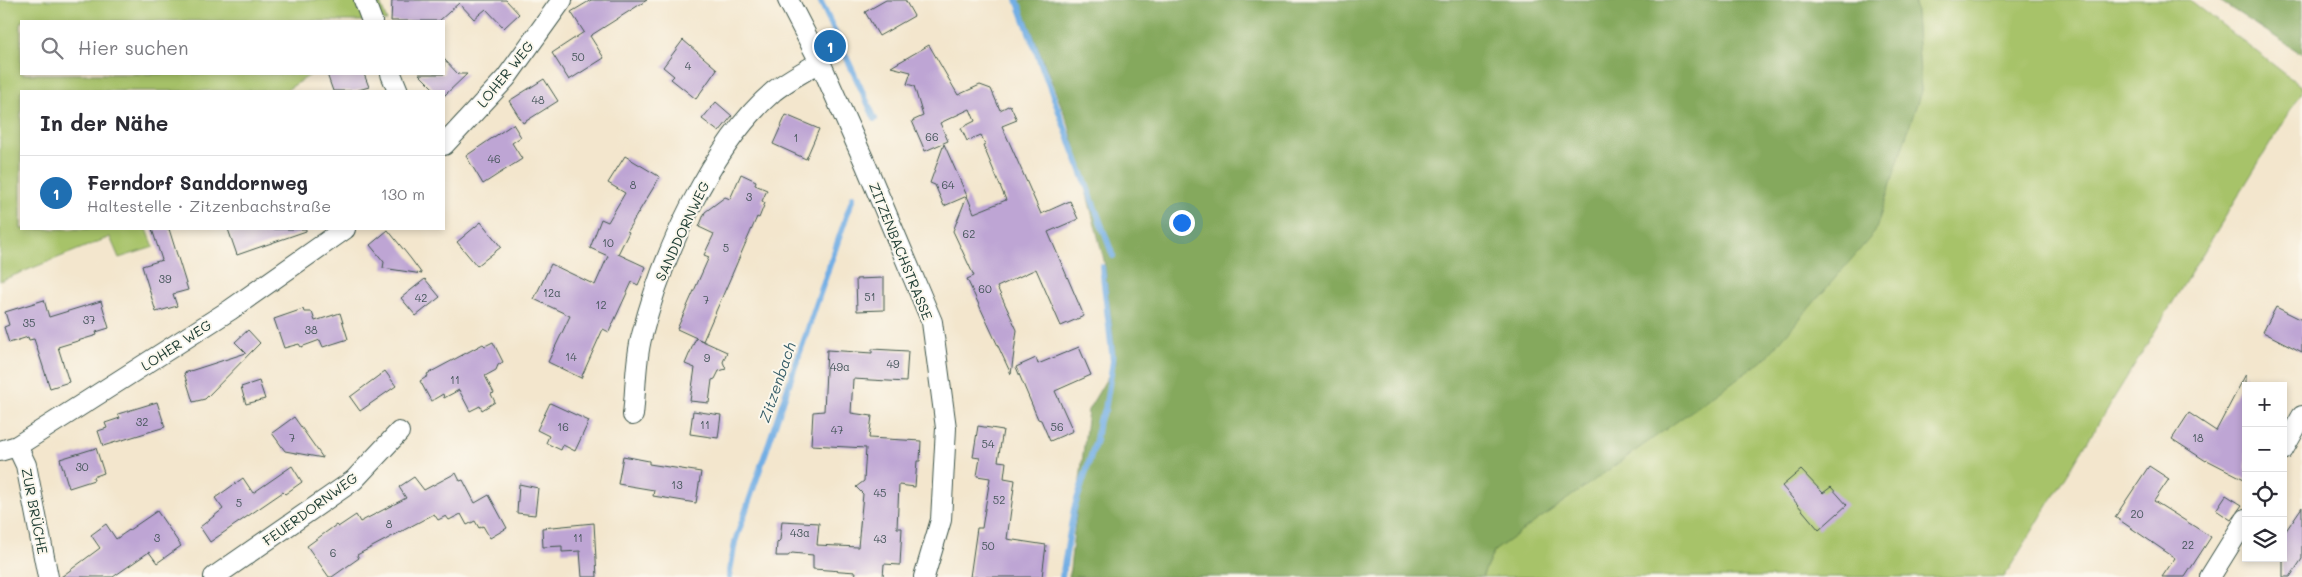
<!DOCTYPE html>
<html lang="de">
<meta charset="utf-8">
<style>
:root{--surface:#fff;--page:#f7f7f7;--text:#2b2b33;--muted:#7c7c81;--line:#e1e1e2;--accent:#1f6fb2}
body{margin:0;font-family:Mali,sans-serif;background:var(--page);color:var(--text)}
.controls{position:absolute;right:15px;bottom:15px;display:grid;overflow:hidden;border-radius:0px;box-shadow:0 2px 8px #0003}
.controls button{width:45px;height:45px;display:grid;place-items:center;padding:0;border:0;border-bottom:1px solid var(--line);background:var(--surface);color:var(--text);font:25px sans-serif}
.you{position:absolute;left:1181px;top:222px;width:18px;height:18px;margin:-12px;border:4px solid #fff;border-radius:50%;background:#1a73e8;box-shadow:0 0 0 8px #1a73e833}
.badge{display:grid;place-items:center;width:32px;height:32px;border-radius:50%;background:var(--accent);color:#fff;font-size:16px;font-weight:700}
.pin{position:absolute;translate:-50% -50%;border:2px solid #fff;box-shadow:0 1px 5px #0006}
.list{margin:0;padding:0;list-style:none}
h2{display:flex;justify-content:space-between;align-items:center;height:65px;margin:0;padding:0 20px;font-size:21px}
h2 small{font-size:16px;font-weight:400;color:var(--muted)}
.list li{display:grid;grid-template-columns:32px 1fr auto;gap:15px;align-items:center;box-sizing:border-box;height:75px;padding:0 20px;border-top:1px solid var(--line)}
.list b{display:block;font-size:19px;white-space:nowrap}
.list p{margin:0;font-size:16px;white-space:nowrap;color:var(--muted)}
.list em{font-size:16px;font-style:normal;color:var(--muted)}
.icon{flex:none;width:28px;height:28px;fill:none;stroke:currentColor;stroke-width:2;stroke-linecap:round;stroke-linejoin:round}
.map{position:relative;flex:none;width:2302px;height:577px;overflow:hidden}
.search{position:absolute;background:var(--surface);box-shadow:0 2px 8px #0003;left:20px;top:20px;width:425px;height:55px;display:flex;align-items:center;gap:12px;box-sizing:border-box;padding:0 18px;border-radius:0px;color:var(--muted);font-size:19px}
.panel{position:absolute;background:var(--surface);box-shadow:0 2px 8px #0003;left:20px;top:90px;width:425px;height:140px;border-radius:0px}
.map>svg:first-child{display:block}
.green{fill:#a7c369;stroke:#63804e}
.forest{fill:#85a95d;stroke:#527348}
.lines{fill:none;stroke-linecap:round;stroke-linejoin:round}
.stream{stroke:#72aee4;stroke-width:6}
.building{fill:#bea5d4}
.street-casing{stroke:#3f564b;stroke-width:22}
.street{stroke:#fff;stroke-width:20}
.labels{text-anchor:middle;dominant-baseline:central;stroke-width:4;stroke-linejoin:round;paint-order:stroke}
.number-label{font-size:11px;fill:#47575c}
.street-label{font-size:14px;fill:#1f3d34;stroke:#fbf7ec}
.water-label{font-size:15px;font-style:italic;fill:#385f69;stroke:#fbf7ec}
</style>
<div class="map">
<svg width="2302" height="577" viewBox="0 0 2302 577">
<rect width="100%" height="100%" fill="#fbf7ec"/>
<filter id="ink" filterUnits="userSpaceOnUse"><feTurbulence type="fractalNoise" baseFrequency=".02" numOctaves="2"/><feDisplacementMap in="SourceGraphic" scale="10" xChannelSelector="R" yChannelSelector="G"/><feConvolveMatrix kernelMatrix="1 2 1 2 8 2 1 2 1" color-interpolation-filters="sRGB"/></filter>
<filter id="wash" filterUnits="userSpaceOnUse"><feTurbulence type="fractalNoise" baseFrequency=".0096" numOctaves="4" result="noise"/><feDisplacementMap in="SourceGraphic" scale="20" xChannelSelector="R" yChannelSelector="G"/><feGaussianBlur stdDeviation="1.12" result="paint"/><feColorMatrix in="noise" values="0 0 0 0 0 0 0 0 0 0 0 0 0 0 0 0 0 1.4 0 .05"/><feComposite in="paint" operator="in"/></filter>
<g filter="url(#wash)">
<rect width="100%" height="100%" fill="#f3e6cd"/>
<!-- green -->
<g class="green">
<polygon points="0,0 379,0 387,21 21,21 21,74 312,74 285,91 21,91 21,229 147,229 154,247 119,258 110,237 0,281"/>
<polygon points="1915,0 2190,0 2302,87 2302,92 2004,577 1482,577 1494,551 1921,91"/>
</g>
<!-- forest -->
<g class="forest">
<polygon points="1019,0 1915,0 1921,91 1875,232 1765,359 1494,551 1482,577 1069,577 1088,410 1116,363 1104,260 1069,125"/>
<polygon points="2218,0 2302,0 2302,54"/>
</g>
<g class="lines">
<!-- stream -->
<g class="stream">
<polyline points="820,0 875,119"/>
<polyline points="1017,0 1113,256"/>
<polyline points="729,577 735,542 853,197"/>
<polyline points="1062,577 1074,509 1096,440 1099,420 1105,410 1113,361 1102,267"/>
</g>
</g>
<g id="blocks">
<!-- building -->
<g class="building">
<polygon points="392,0 506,0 519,14 504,28 486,9 474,19 459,3 439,21 391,21"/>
<polygon points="591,0 647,0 590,36 604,58 569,80 552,53 584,32 571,12"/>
<polygon points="886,0 905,0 914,16 879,36 865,12"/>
<polygon points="683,40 717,69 696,99 671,79 674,76 663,67"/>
<polygon points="929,45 958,95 980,85 991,89 1000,110 1010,105 1017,120 1002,126 1041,214 1070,201 1078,219 1048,232 1084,316 1061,326 1036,269 997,287 1017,330 1011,374 967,279 974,276 953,231 967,196 974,213 1006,200 983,145 985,144 981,135 967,141 961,128 975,121 970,109 940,123 948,141 925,151 912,121 923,116 914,86 907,84 911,72 891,67"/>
<polygon points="444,59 458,74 467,74 444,96 444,91 436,91 419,74 444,74"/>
<polygon points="327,74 364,74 369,87 355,91 333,91"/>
<polygon points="544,79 558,101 523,123 509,101"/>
<polygon points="716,102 732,116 719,132 702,119"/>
<polygon points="786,115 819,129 806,159 773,144"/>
<polygon points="513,124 521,137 512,143 522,159 483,184 466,156"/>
<polygon points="944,144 967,196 944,206 935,185 930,183"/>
<polygon points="625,156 660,177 627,231 629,232 618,254 646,267 638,285 632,282 609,332 603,329 581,378 548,362 570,316 534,299 551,264 595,285 608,256 590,248 601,219 608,222 625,193 608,183"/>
<polygon points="741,174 756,181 755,185 767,190 762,201 765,203 759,218 757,217 703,341 677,329 709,257 704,255 714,234 699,227 705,212 725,197 730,199"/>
<polygon points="481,222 501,247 477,266 457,242"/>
<polygon points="152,229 169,229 188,290 173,294 177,306 156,312 142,266 162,260"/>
<polygon points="228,229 306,229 306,231 237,255"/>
<polygon points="388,230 411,259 422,274 383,268 384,262 370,245"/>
<polygon points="884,278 884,310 857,311 856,279"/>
<polygon points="425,279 440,297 416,316 401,298"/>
<polygon points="44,300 49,317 101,301 109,328 96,332 97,335 58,347 69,382 50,388 34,339 29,340 28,337 9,343 4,327 9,325 5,312"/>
<polygon points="2276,307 2302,320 2302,352 2263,332"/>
<polygon points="303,309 304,312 312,312 315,321 340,313 348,339 323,347 320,340 301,347 299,344 284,348 274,319"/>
<polygon points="248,330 260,343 205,399 193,402 184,373 246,353 235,342"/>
<polygon points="696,338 727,352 723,362 726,369 719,371 715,379 712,380 709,403 690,401 695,368 685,364"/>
<polygon points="493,342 503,362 498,365 496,370 485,376 494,393 491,394 495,402 482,410 480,406 470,411 459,390 444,398 443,394 431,401 420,381 428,376 427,374 483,344 485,346"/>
<polygon points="1079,347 1091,375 1055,391 1073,431 1050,441 1041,420 1038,419 1016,367 1036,358 1038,364"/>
<polygon points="872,349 908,351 906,382 853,379 851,413 872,416 869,438 921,441 920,461 917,461 915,487 899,485 897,528 902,528 900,565 884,564 883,577 855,577 856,572 813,569 813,555 792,553 788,556 776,556 777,543 780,540 782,521 819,523 817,545 858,547 863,494 856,487 864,481 866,448 811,445 813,412 824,411 827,350 872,353"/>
<polygon points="385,371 396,386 360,411 350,397"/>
<polygon points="2246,374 2246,480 2207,460 2206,461 2172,439 2189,413 2216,431"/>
<polygon points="259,381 265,399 246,404 241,387"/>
<polygon points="157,402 165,427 103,446 98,431 107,428 105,423 120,418 118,414"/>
<polygon points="550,403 589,421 575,451 563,445 561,450 546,443 549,436 537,430"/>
<polygon points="693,411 721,415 718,438 690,434"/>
<polygon points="294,417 323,458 285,451 272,433"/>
<polygon points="978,426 1003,430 998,461 1006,462 1004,478 1015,480 1007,539 1046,545 1042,577 970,577 977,528 982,528 990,478 977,476 980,458 973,457"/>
<polygon points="96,448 104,473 93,477 94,480 69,488 60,459"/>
<polygon points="623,456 649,461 649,464 701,472 696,503 653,496 654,490 618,484"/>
<polygon points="292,466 302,482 285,494 283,492 210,542 200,527 223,509 215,498 243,478 253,493"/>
<polygon points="2149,466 2169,479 2154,501 2211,537 2185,577 2162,577 2175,558 2115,517"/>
<polygon points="1801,470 1823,493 1831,487 1847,505 1819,530 1782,486"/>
<polygon points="456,473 460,481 463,480 475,503 489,495 507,528 490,538 483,526 479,528 475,521 467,525 461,514 449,520 446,516 438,520 434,514 357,555 359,558 332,577 329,577 307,546 336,525 338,527 356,515 360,522 406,498 399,487 414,477 424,490"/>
<polygon points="519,484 538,488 535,515 517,513"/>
<polygon points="2226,495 2242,505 2231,520 2216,510"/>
<polygon points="2302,507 2302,559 2290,577 2283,577 2283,535"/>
<polygon points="157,511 181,546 157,563 149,552 113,577 61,577 100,548 91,535 106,524 116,539"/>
<polygon points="594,523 597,577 582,577 580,551 562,552 562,546 543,547 542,528"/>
</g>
</g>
</g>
<g filter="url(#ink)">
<use href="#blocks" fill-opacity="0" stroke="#3f564b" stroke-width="1"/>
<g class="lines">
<defs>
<g id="street">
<polyline points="364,0 372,21"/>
<polyline points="788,0 820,62 865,163 932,322 946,428 941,520 924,577"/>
<polyline points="391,74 398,91"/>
<polyline points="444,145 506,78 562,0"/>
<path d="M 633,415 C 636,389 635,360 642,335 C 662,256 711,145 774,91 C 788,80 805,71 820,62"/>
<polyline points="17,446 26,465 48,577"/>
<polyline points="2283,450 2302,416"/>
<polyline points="0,451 17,446 230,310 345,229"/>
<polyline points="214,577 354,480 399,432"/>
<polyline points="2210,577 2246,519"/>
</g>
</defs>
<!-- street casing -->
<use href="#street" class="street-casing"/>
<!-- street -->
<use href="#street" class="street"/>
</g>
</g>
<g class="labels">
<!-- number labels -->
<g class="number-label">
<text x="578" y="56">50</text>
<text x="688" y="65">4</text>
<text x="538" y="99">48</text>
<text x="932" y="136">66</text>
<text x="796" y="137">1</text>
<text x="494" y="158">46</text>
<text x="633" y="184">8</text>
<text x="948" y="184">64</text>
<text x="749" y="196">3</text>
<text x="969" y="233">62</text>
<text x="608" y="242">10</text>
<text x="726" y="247">5</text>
<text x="165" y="278">39</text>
<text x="985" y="288">60</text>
<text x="552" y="292">12a</text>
<text x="870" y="296">51</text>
<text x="421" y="297">42</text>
<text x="706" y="299">7</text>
<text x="601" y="304">12</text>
<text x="89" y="319">37</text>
<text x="29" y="322">35</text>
<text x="311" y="329">38</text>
<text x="571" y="356">14</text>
<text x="707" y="357">9</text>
<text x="893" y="363">49</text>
<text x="840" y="366">49a</text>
<text x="455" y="379">11</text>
<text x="142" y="421">32</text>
<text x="705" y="424">11</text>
<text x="563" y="426">16</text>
<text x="1057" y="426">56</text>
<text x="837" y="429">47</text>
<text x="292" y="437">7</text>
<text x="2198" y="437">18</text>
<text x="988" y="443">54</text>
<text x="82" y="466">30</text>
<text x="677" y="484">13</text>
<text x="880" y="492">45</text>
<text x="999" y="499">52</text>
<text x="239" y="502">5</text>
<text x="2137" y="513">20</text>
<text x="389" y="523">8</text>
<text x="800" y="532">43a</text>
<text x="157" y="537">3</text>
<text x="578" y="537">11</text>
<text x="880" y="538">43</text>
<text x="2188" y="544">22</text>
<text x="988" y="545">50</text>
<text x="333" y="552">6</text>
</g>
<!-- street labels -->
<g class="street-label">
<text transform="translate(505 74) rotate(-51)">LOHER WEG</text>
<text transform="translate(682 231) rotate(-65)">SANDDORNWEG</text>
<text transform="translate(901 251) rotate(68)">ZITZENBACHSTRASSE</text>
<text transform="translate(176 345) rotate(-33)">LOHER WEG</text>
<text transform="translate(310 509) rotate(-36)">FEUERDORNWEG</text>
<text transform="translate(35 511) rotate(79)">ZUR BRÜCHE</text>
</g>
<!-- water labels -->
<g class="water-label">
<text transform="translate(777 382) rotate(-71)">Zitzenbach</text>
</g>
</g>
</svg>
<div class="controls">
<button>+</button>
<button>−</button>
<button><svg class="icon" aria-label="locate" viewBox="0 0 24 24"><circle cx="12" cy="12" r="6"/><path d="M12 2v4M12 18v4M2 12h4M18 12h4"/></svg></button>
<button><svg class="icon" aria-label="layers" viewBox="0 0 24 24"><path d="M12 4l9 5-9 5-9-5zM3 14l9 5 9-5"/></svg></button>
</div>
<div class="you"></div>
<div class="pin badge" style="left:830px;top:46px">1</div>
<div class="search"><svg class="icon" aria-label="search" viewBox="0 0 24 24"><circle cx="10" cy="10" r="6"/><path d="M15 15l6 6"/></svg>Hier suchen</div>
<section class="panel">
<h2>In der Nähe<small></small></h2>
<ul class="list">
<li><span class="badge">1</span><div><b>Ferndorf Sanddornweg</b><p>Haltestelle · Zitzenbachstraße</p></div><em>130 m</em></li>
</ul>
</section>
</div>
